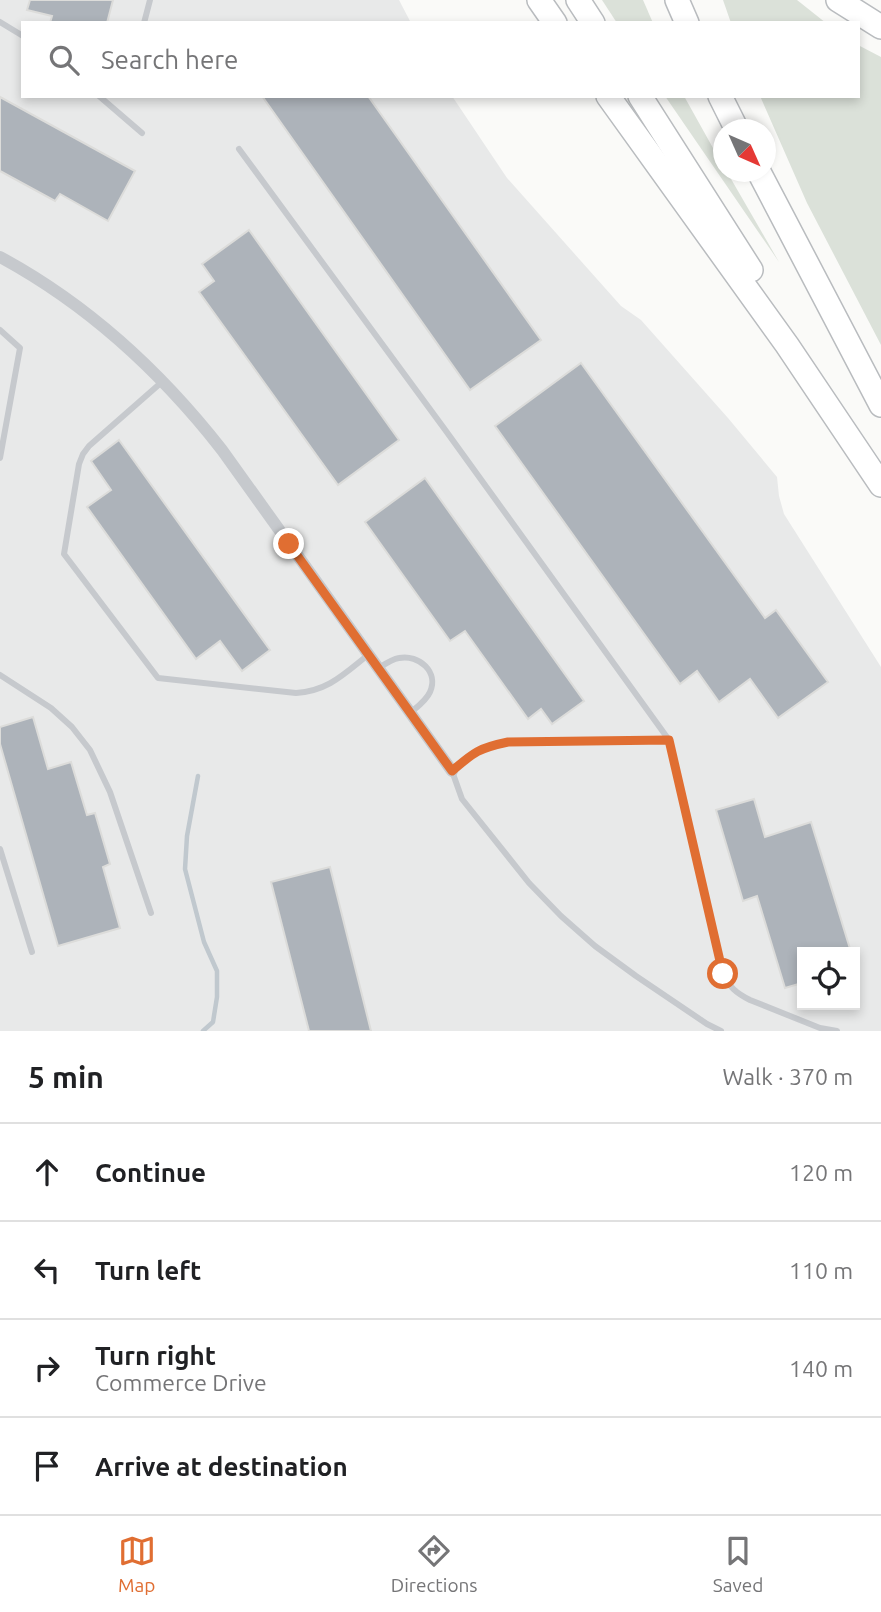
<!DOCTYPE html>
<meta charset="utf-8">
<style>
:root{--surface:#fff;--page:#f6f6f6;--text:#202124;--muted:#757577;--line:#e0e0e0;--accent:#e06e32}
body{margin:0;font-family:Ubuntu,sans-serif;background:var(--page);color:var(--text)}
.controls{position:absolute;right:21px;bottom:21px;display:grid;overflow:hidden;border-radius:0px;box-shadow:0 4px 10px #0003}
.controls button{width:63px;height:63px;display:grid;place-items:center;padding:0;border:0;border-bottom:2px solid var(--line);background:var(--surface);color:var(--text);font:35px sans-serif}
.compass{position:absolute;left:713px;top:119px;width:63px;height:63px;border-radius:50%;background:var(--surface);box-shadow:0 4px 10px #0003;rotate:135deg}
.stop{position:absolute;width:21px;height:21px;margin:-16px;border:5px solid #e06e32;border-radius:50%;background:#fff}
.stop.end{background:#e06e32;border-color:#fff;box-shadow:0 2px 7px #0008}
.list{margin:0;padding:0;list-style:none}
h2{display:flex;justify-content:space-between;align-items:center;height:91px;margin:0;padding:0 28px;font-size:30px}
h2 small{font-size:23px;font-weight:400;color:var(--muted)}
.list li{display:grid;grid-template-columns:46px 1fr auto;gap:21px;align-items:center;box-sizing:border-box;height:98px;padding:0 28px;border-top:2px solid var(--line)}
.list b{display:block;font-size:26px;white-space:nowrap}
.list p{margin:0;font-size:23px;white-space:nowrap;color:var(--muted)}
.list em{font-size:23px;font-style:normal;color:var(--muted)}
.icon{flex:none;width:38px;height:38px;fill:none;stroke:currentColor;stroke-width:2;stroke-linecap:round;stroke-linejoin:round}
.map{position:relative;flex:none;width:881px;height:1031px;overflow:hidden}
.search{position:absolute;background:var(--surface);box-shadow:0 4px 10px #0003;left:21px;right:21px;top:21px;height:77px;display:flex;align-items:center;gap:18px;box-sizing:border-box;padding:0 24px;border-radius:0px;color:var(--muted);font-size:26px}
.sheet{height:483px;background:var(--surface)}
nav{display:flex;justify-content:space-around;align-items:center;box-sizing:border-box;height:98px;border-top:2px solid var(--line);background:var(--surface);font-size:19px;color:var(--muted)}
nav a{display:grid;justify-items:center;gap:4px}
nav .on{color:var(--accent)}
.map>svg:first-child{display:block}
.built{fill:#e8e9e9;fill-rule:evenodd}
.green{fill:#dbe1d9}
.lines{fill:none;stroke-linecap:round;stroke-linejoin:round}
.stream{stroke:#c0c8ce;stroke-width:4.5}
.building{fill:#adb3ba;stroke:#dcdcda;stroke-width:2}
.motorway-casing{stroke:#b9bcbf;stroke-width:26}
.service{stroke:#c6c9cd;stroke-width:6}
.minor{stroke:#c6c9cd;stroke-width:12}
.motorway{stroke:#fff;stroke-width:23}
.route{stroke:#e06e32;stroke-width:9}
</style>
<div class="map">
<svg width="881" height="1031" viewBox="0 0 881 1031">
<rect width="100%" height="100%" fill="#fafaf8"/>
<!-- built -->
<path class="built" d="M 0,0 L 399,0 L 411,23 L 23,23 L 23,96 L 452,96 L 507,178 L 621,306 L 641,320 L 728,418 L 777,477 L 779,496 L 784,514 L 881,667 L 881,1031 L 0,1031 ZM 802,952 L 855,952 L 855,1005 L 802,1005 Z"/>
<!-- green -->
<g class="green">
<polygon points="602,0 643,0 653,23 617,23"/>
<polygon points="723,0 797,0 826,23 731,23"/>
<polygon points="858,45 881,57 881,345 807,203 760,96 858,96"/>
<polygon points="665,96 684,96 723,166 724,172 727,172 779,262"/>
</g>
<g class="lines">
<!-- stream -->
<polyline class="stream" points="198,776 187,836 185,869 204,942 217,971 217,997 213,1022 203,1031"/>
</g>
<!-- building -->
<g class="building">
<polygon points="30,0 113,0 107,23 50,23 52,16 27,10"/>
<polygon points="262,96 368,96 541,340 470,390"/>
<polygon points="0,97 135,171 108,221 60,194 55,201 0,171"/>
<polygon points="249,230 399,440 338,485 199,292 214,281 202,264"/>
<polygon points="581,363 765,618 776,610 828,682 778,718 750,679 719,702 697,671 680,684 495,426"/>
<polygon points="119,440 270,650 242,671 220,641 196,659 87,507 111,490 91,461"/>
<polygon points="425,478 584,701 552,724 541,709 528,719 465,631 450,641 365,522"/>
<polygon points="33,717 48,769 71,762 87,815 95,813 110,864 103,867 120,928 58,946 0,744 0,727"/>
<polygon points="754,799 765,837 811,822 851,952 802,952 802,983 785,988 757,896 743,901 716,810"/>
<polygon points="330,867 371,1031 309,1031 271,882"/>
</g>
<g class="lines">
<defs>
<g id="motorway">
<polyline points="539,0 555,23"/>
<polyline points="578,0 593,23"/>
<polyline points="677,0 687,23"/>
<polyline points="838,0 881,27"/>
<polyline points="608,96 787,345 881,485"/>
<polyline points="640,96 751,270"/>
<polyline points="720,96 737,130"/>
<polyline points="759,172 881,405"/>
</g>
</defs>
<!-- motorway casing -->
<use href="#motorway" class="motorway-casing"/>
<!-- service -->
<g class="service">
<polyline points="0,22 23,36"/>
<polyline points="144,23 150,0"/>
<polyline points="99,96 142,133"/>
<path d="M 239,149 L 446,431 L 669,740 L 723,973 C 729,987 736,993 750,1000 L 820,1028 L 837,1031"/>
<polyline points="0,330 20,348 0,458"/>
<path d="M 163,381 L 89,446 L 83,454 L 79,464 L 64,554 L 158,678 L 296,693 C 328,691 344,674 368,655"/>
<path d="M 379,668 C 385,664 392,659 399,658 C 419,654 439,672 430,692 C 426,701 417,707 410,713"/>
<polyline points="0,675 51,708 72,727 90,750 110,792 151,913"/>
<path d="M 669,740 L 508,742 C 479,748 474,752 452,771 L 462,799 L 529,883 L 561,916 L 595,946 L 636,976 L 707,1024 L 721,1031"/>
<polyline points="0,849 32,952"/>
</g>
<!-- minor -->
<path class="minor" d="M 0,257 C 87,304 161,372 222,450 L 452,771"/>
<!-- motorway -->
<use href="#motorway" class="motorway"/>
</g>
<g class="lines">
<!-- route -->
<path class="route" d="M 289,544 L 452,771 C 474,752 479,748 508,742 L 669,740 L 723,974"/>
</g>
</svg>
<div class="controls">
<button><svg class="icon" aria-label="locate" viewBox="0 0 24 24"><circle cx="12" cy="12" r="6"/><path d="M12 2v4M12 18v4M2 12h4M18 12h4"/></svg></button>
</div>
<svg class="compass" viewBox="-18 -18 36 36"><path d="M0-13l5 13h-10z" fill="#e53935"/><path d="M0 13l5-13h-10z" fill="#757577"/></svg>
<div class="stop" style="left:723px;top:974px"></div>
<div class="stop end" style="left:289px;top:544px"></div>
<div class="search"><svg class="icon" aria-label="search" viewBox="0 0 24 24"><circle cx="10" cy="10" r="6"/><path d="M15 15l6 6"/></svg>Search here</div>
</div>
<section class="sheet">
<h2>5 min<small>Walk · 370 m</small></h2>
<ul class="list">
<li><svg class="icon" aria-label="ahead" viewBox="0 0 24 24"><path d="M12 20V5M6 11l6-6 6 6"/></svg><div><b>Continue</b></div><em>120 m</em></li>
<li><svg class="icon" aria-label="left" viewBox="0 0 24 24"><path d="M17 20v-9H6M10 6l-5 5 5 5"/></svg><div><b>Turn left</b></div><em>110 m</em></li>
<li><svg class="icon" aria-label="right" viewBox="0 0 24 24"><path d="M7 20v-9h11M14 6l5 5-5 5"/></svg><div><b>Turn right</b><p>Commerce Drive</p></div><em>140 m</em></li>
<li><svg class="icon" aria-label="arrive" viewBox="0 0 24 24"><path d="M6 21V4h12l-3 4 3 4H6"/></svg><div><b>Arrive at destination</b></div></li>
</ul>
</section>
<nav>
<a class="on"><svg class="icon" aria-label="map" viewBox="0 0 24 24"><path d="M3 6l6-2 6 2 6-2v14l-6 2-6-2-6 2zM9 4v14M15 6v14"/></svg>Map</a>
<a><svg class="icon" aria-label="directions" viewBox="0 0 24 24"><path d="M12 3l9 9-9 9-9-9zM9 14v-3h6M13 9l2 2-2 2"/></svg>Directions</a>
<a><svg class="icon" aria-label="saved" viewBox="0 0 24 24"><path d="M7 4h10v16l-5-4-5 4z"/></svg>Saved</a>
</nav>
